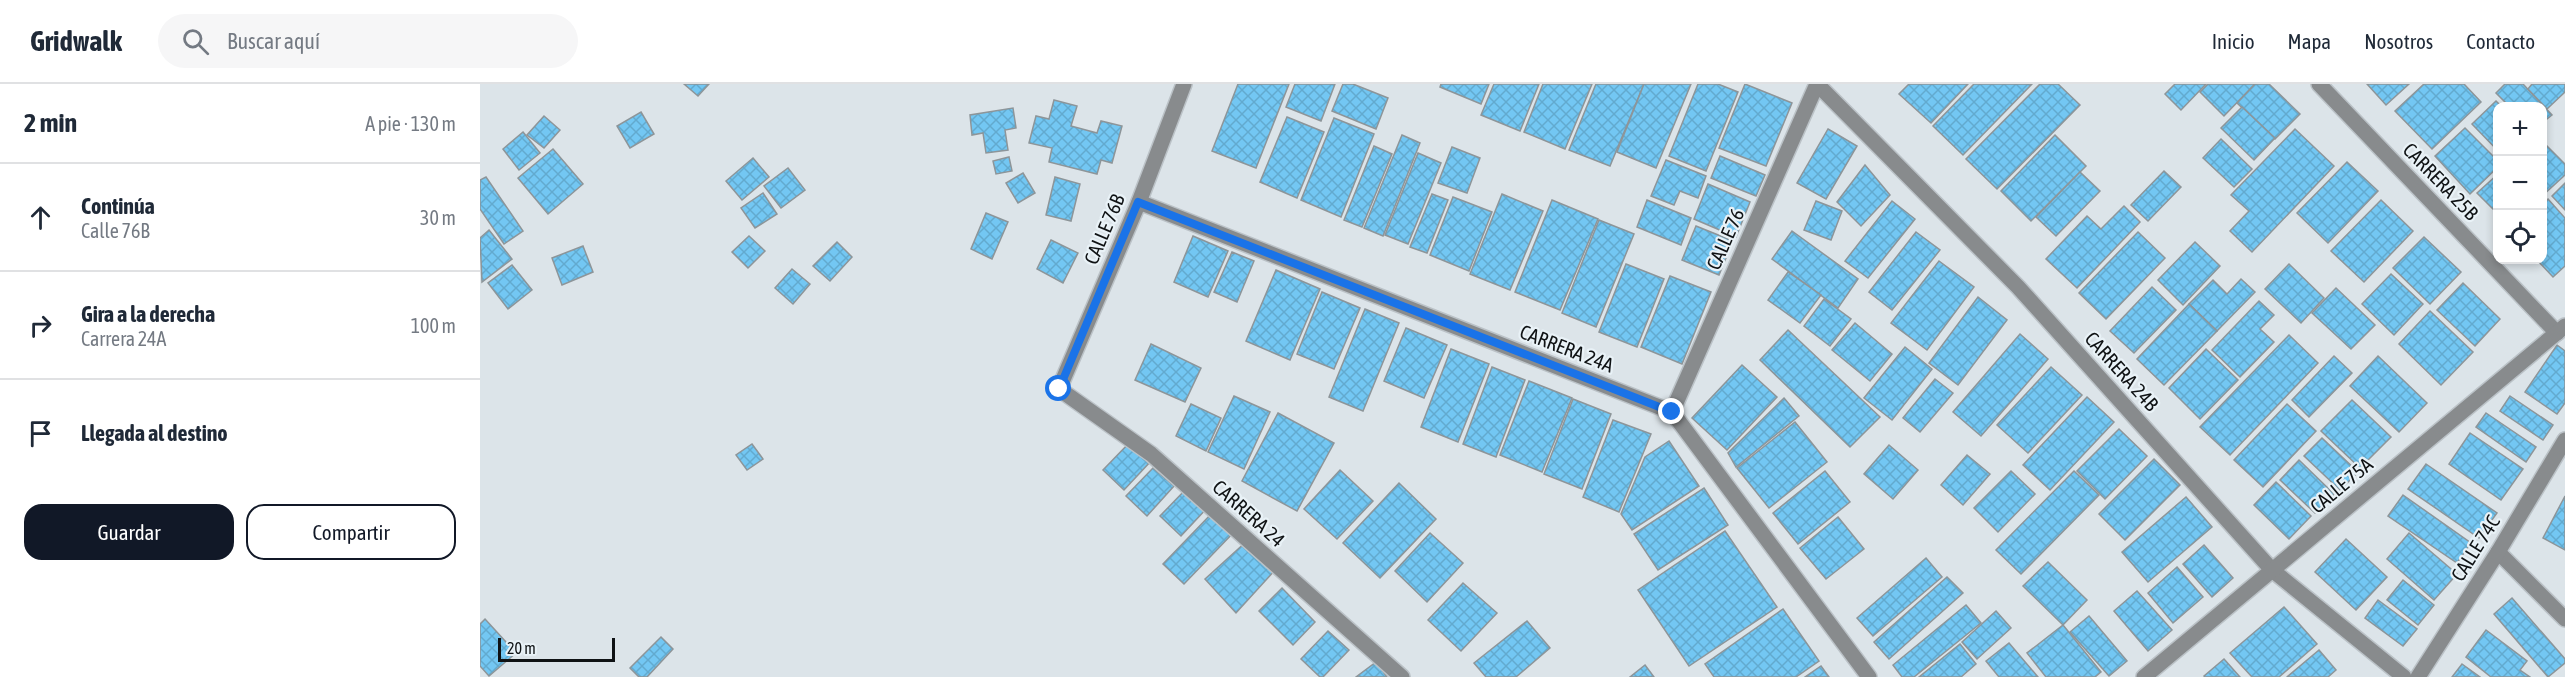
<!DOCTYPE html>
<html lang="es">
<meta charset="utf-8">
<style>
:root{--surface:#fff;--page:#f6f6f7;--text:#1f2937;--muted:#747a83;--line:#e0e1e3;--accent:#111827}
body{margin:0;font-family:"Asap Condensed",sans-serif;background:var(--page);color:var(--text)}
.controls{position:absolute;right:18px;top:18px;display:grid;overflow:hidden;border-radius:12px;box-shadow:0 3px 9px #0003}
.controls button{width:54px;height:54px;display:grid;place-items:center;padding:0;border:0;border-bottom:2px solid var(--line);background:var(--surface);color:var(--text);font:30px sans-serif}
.scale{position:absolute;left:18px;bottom:15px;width:117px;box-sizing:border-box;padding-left:6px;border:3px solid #0f1214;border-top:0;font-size:16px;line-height:21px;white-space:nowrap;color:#0f1214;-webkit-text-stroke:4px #e9f2f7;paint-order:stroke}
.stop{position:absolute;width:18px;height:18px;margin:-14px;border:4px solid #1a73e8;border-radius:50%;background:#fff}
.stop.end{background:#1a73e8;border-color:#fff;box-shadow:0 2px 6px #0008}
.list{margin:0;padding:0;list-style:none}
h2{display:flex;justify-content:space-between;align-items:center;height:78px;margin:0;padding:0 24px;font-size:26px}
h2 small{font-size:20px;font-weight:400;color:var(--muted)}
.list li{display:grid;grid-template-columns:39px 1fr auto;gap:18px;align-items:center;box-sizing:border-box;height:108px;padding:0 24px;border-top:2px solid var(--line)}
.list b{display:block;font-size:22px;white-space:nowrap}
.list p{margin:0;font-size:20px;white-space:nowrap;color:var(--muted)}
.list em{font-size:20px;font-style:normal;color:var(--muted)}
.actions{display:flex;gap:12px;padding:18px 24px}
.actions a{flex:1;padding:14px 0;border:2px solid var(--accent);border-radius:18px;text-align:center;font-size:21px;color:var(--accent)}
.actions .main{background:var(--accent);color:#fff}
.icon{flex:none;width:33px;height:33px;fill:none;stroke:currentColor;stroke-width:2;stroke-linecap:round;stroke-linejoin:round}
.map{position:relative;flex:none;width:2085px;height:593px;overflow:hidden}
header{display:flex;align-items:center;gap:36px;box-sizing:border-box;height:84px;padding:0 30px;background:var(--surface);border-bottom:2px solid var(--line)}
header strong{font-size:28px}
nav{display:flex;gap:33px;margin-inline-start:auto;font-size:21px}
.search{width:420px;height:54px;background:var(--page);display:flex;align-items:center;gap:15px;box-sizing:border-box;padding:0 21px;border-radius:33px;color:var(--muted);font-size:22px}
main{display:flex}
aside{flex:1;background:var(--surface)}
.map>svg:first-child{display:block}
.building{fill:url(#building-cross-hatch);stroke:#8d9599;stroke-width:1.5}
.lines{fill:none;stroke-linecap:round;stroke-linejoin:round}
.minor-casing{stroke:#bbc2c7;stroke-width:18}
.minor{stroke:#888b8d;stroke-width:15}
.route{stroke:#1a73e8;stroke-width:8}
.labels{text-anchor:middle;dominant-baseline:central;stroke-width:4.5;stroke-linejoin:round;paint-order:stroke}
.street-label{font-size:20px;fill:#0f1214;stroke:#e9f2f7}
</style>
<header>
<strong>Gridwalk</strong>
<div class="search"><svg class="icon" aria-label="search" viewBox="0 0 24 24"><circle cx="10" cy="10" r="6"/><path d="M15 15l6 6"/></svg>Buscar aquí</div>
<nav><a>Inicio</a><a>Mapa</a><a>Nosotros</a><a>Contacto</a></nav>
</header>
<main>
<aside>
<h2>2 min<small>A pie · 130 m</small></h2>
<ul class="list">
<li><svg class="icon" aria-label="ahead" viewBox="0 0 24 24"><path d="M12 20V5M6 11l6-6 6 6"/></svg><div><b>Continúa</b><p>Calle 76B</p></div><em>30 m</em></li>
<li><svg class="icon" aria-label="right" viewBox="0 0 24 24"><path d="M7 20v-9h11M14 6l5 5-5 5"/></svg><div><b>Gira a la derecha</b><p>Carrera 24A</p></div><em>100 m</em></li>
<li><svg class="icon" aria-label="arrive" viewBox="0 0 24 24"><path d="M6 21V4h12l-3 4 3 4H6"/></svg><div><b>Llegada al destino</b></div></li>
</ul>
<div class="actions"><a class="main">Guardar</a><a>Compartir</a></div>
</aside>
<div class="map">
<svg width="2085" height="593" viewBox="0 0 2085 593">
<defs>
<pattern id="building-cross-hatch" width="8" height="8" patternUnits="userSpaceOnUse" patternTransform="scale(1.5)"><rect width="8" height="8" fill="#73c7f3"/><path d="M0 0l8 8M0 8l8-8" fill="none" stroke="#62aacf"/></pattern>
</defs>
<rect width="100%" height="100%" fill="#dce4e9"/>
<!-- building -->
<g class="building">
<polygon points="204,0 229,0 218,12"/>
<polygon points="758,0 809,0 776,84 732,67"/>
<polygon points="815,0 855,0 841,37 806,23"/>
<polygon points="863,0 873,0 908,14 896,45 852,27"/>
<polygon points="961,0 1009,0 1001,20 960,3"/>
<polygon points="1014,0 1059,0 1040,47 1001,31"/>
<polygon points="1063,0 1112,0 1085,65 1044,48"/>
<polygon points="1116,0 1164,0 1130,82 1089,66"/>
<polygon points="1164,0 1211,0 1176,84 1137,68"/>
<polygon points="1218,0 1238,0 1258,8 1226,87 1189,72"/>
<polygon points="1265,0 1312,19 1286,82 1239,64"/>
<polygon points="1429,0 1488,0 1451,39 1419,10"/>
<polygon points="1494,0 1552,0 1483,71 1453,42"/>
<polygon points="1560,0 1578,0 1600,21 1517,105 1486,75"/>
<polygon points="1695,0 1726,0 1701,26 1685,10"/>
<polygon points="1728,0 1775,0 1744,32 1720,8"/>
<polygon points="1775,0 1789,0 1820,30 1795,55 1757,19"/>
<polygon points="1887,0 1929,0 1906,21"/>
<polygon points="1944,0 1984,0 2001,18 1952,65 1915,27"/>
<polygon points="2025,0 2043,0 2072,31 2062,39 2062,22 2029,22 2016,9"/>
<polygon points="2052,0 2085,0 2085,8 2067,25 2048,5"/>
<polygon points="574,16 597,22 591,42 617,49 621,37 642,42 632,79 621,76 617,90 569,78 572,64 549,59 556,32 569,35"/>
<polygon points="2016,17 2021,22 2018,22 2018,67 1992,40"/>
<polygon points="1762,23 1795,54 1774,76 1741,44"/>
<polygon points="533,24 536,44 525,46 528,66 506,69 503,49 492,51 490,31"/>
<polygon points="161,28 174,50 150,64 137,42"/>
<polygon points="64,32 80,46 64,64 47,51"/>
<polygon points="807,33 844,48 817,114 780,98"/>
<polygon points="854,34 894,50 861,133 821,116"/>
<polygon points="1985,44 2018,77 2018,83 1990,110 1955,72"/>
<polygon points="1348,45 1377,62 1346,115 1317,99"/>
<polygon points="1815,45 1854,82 1772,168 1750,147 1769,127 1751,111"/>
<polygon points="43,48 60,69 39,86 23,65"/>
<polygon points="922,51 940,59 903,152 884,144"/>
<polygon points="1575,51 1606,82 1551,137 1521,107"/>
<polygon points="1741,55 1772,85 1754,103 1723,74"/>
<polygon points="2062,57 2085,80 2085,91 2062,112"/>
<polygon points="894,62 912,70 882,143 864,136"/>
<polygon points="972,63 1000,74 987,109 958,99"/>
<polygon points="73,65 103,100 68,130 38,94"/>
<polygon points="938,69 961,79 928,160 905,151"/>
<polygon points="1240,72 1285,91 1276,112 1231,94"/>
<polygon points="529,73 532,87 516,90 513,77"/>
<polygon points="273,74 289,93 262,116 246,97"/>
<polygon points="1186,76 1226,92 1218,114 1200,107 1194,121 1171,112"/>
<polygon points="1867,78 1898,107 1848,159 1817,129"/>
<polygon points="1385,81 1410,111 1381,142 1357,118"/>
<polygon points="308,84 325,106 301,124 284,102"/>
<polygon points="1684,87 1701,103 1668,137 1651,121"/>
<polygon points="1600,88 1620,107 1576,152 1556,133"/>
<polygon points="543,89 555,109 538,119 526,99"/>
<polygon points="2018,90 2018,130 1997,109"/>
<polygon points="6,93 43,147 24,160 0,125 0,96"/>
<polygon points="575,93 600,100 591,137 566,131"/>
<polygon points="2085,99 2085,126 2072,112"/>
<polygon points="1228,100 1270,118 1256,153 1214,135"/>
<polygon points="283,109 297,130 275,144 261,124"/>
<polygon points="952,110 968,116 947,169 930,163"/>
<polygon points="1022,110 1063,127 1030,206 990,190"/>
<polygon points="973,113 1012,128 989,187 950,171"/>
<polygon points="2068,115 2085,134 2085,182 2073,193 2057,176 2062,176 2062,121"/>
<polygon points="1072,116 1118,135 1080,226 1035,208"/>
<polygon points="1167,116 1211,134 1201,161 1157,143"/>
<polygon points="1901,116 1933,147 1884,198 1851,167"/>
<polygon points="1336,117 1362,127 1351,156 1324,146"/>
<polygon points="1412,117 1435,135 1388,194 1365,177"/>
<polygon points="1644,122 1660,138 1597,204 1566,175 1607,132 1621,145"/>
<polygon points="506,129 528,138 512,175 491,165"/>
<polygon points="1119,136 1154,150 1116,243 1082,229"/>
<polygon points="1216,142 1253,157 1239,191 1202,176"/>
<polygon points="9,146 32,175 2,198 0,154"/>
<polygon points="1312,147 1378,195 1358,224 1292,175"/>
<polygon points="1436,148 1460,166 1412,226 1389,208"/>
<polygon points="1658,148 1685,174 1626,235 1599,209"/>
<polygon points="269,152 285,167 268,184 252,168"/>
<polygon points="713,152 748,167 728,213 694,198"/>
<polygon points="1944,153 1981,188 1950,220 1913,184"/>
<polygon points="571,156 598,169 583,199 557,185"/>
<polygon points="357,158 372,173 350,197 333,182"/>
<polygon points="1715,158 1740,182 1703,221 1678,196"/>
<polygon points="103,162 113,188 82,201 72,174"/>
<polygon points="752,168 774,177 757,218 734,208"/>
<polygon points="1459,177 1494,203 1447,266 1411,239"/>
<polygon points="1146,180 1184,195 1157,263 1119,248"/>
<polygon points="1809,180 1844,214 1821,239 1785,205"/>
<polygon points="32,181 52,206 28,225 8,199"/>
<polygon points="312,185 330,200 313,220 295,204"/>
<polygon points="796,186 840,205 810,276 766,257"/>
<polygon points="1308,188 1341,211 1320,239 1288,216"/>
<polygon points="1911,190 1943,220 1914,251 1882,220"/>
<polygon points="1190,192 1231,208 1202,280 1161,263"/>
<polygon points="1761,195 1775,208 1737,247 1709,220 1733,196 1747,210"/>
<polygon points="1983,199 2020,235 1995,262 1957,226"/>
<polygon points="1672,203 1696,226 1654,269 1630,247"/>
<polygon points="1856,204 1895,241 1871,265 1832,229"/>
<polygon points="842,208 880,224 854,285 817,270"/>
<polygon points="1498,213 1527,236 1478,301 1449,279"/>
<polygon points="1344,215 1371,235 1350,262 1324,242"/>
<polygon points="1779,217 1794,231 1780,245 1794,258 1760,293 1732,266"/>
<polygon points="1709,220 1737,247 1684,301 1657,275"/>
<polygon points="885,225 919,239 883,327 849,313"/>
<polygon points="1950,227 1993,268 1961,301 1919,260"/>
<polygon points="1375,239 1412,270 1390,297 1352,266"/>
<polygon points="926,244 967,261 944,314 904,297"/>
<polygon points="1308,246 1400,333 1370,363 1280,276"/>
<polygon points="1540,250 1568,275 1501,352 1473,328"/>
<polygon points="1809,251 1838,279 1750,371 1720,343"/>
<polygon points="671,260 721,284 705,318 655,296"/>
<polygon points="2077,261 2085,267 2085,319 2077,330 2045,308"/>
<polygon points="1425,263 1452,285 1412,336 1384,314"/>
<polygon points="971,265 1009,280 978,358 941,343"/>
<polygon points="1726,265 1758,296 1720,335 1689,304"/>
<polygon points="1854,272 1872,289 1829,333 1812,316"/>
<polygon points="1898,272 1947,319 1919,348 1870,302"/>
<polygon points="1262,281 1297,313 1247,366 1212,334"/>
<polygon points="1012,283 1045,296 1016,373 983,360"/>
<polygon points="1571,283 1602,311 1548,369 1517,341"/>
<polygon points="1455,295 1473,309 1440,348 1423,334"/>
<polygon points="1049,297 1092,314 1062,388 1020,371"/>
<polygon points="754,312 790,328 764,385 728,368"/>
<polygon points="2030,312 2073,341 2063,356 2020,327"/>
<polygon points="1607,313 1634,338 1570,406 1543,381"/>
<polygon points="1304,314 1319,332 1256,383 1248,369"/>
<polygon points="1093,315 1131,330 1102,405 1064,390"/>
<polygon points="1872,316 1911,353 1880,384 1841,347"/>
<polygon points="711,320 741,334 726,367 696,352"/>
<polygon points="1807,320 1836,347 1783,403 1754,376"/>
<polygon points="798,329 854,359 817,427 762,397"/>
<polygon points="2006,329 2056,363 2046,378 1996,343"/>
<polygon points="1133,336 1171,350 1139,428 1103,413"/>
<polygon points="1315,338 1347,378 1289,424 1257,384"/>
<polygon points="1639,345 1667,372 1625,415 1597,387"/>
<polygon points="1990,349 2043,385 2021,416 1969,380"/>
<polygon points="1842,354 1878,388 1860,406 1824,372"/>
<polygon points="1189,357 1219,402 1152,446 1141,430 1165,373"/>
<polygon points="650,358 671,377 644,406 623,386"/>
<polygon points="272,360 283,375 267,386 256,371"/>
<polygon points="1409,361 1438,386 1413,415 1384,390"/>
<polygon points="1487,371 1510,390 1483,421 1461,401"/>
<polygon points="1674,375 1700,401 1645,456 1619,430"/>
<polygon points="1819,376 1854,410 1835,429 1800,396"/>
<polygon points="1946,380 2017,429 1999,454 1928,405"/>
<polygon points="673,384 694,402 667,432 646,412"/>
<polygon points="860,386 893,417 857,455 824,425"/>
<polygon points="1345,387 1370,418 1318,460 1293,429"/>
<polygon points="1531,387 1555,410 1518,448 1494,424"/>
<polygon points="1594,387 1619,411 1541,490 1516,466"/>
<polygon points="1796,398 1831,432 1809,455 1774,421"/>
<polygon points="919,399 956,435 900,494 863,459"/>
<polygon points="707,404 728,423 701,452 680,432"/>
<polygon points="1224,404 1248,441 1178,486 1154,450"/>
<polygon points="1923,411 1991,459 1977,479 1908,432"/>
<polygon points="2085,412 2085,466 2063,454"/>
<polygon points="1706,413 1732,443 1668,498 1642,468"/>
<polygon points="734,427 755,447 704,500 683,480"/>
<polygon points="1358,433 1384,465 1346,495 1320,464"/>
<polygon points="1245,447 1297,523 1209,582 1158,506"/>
<polygon points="950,449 983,479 947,518 915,487"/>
<polygon points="1929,449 1977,490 1954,516 1907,475"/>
<polygon points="1866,455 1907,493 1876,526 1835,488"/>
<polygon points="768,456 795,486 756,529 725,495"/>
<polygon points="1724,461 1753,494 1732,513 1703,480"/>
<polygon points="1446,474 1462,493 1393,552 1377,534"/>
<polygon points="1568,478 1607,516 1583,541 1543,502"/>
<polygon points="1697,483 1723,513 1693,539 1668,509"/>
<polygon points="1467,493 1483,509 1409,575 1394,558"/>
<polygon points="1923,496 1954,521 1938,541 1907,516"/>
<polygon points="983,499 1017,529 981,567 948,536"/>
<polygon points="802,504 835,538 813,561 779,527"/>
<polygon points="1657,507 1692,546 1668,567 1634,527"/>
<polygon points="2032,514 2085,575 2085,579 2068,593 2014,530"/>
<polygon points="1898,516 1937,545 1923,562 1885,534"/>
<polygon points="1486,521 1501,539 1434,593 1422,593 1413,581"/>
<polygon points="1804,523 1837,560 1799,593 1772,593 1750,569"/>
<polygon points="1303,525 1339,577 1316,593 1234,593 1225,580"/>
<polygon points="1516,527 1531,544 1497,575 1482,558"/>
<polygon points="1609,532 1647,577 1629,592 1590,548"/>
<polygon points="5,535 36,569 9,592 0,582 0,540"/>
<polygon points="1047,537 1070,564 1036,593 1006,593 994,579"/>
<polygon points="1583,541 1621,588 1615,593 1566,593 1547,569"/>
<polygon points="2006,546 2047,577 2040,586 2050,593 2011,593 1986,573"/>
<polygon points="848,547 869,566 843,593 840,593 821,575"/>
<polygon points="181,553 193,565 167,593 159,593 150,584"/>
<polygon points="1529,559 1558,593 1519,593 1506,577"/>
<polygon points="1480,560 1496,580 1481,593 1439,593"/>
<polygon points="1839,566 1856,586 1848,593 1807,593"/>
<polygon points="1744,575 1760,593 1725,593 1724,592"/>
<polygon points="896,578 907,593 876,593"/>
<polygon points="1982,580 2000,593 1972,593"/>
<polygon points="1165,581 1174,593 1150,593"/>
<polygon points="1341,582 1349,593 1325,593"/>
</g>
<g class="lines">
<defs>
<g id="minor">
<polyline points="704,0 659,118 579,305 671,370 922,593"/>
<polyline points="1337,0 1538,203 1792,486 1924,593"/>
<polyline points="1839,0 2077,249"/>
<polyline points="659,118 1192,328 1389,593"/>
<polyline points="1192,328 1337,0"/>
<polyline points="2018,468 2085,535"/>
<polyline points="1664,593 2085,242"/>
<polyline points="1938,593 2018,468 2085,356"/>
</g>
</defs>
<!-- minor casing -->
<use href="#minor" class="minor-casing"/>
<!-- minor -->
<use href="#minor" class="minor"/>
</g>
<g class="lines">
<!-- route -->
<polyline class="route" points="579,305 658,118 1192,328"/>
</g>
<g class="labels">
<!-- street labels -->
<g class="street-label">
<text transform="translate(1961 97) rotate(46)">CARRERA 25B</text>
<text transform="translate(624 145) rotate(-67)">CALLE 76B</text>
<text transform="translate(1245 155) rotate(-66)">CALLE 76</text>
<text transform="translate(1087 264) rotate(21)">CARRERA 24A</text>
<text transform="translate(1642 287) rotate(48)">CARRERA 24B</text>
<text transform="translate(1861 401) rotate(-40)">CALLE 75A</text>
<text transform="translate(769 429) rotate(42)">CARRERA 24</text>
<text transform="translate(1995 464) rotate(-58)">CALLE 74C</text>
</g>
</g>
</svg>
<div class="controls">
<button>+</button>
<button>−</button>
<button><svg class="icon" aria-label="locate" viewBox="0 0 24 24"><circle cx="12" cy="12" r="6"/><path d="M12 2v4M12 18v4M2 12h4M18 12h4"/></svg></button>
</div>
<div class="scale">20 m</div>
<div class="stop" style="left:579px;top:305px"></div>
<div class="stop end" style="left:1192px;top:328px"></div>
</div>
</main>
